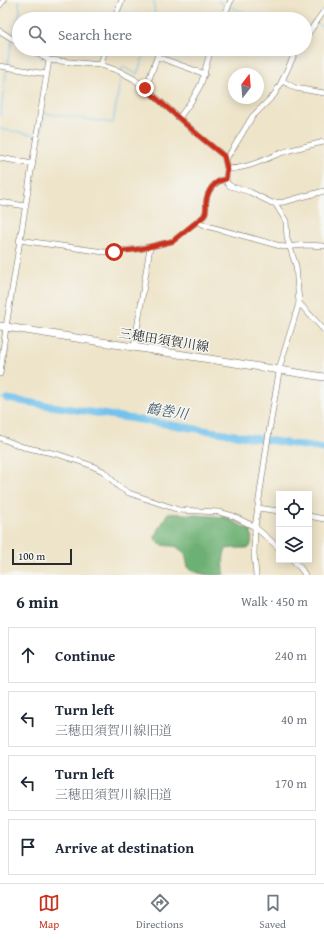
<!DOCTYPE html>
<meta charset="utf-8">
<style>
:root{--surface:#fff;--page:#f6f6f7;--text:#1f2937;--muted:#747a83;--line:#e0e1e3;--accent:#c8321e}
body{margin:0;font-family:"Gentium Book Plus","Noto Serif JP",serif;background:var(--page);color:var(--text)}
.controls{position:absolute;right:12px;bottom:12px;display:grid;overflow:hidden;border-radius:0px;box-shadow:0 2px 10px #0003}
.controls button{width:36px;height:36px;display:grid;place-items:center;padding:0;border:0;border-bottom:1px solid var(--line);background:var(--surface);color:var(--text);font:20px sans-serif}
.compass{position:absolute;left:228px;top:68px;width:36px;height:36px;border-radius:50%;background:var(--surface);box-shadow:0 2px 10px #0003;rotate:16deg}
.scale{position:absolute;left:12px;bottom:10px;width:60px;box-sizing:border-box;padding-left:4px;border:2px solid #2b2b2b;border-top:0;font-size:11px;line-height:14px;white-space:nowrap;color:#2b2b2b;-webkit-text-stroke:3px #f6f6f2;paint-order:stroke}
.stop{position:absolute;width:12px;height:12px;margin:-9px;border:3px solid #c8321e;border-radius:50%;background:#fff}
.stop.end{background:#c8321e;border-color:#fff;box-shadow:0 1px 4px #0008}
.list{margin:0;padding:0;list-style:none}
h2{display:flex;justify-content:space-between;align-items:center;height:52px;margin:0;padding:0 16px;font-size:17px}
h2 small{font-size:13px;font-weight:400;color:var(--muted)}
.list li{display:grid;grid-template-columns:26px 1fr auto;gap:12px;align-items:center;box-sizing:border-box;height:56px;margin:0 8px 8px;padding:0 8px;border:1px solid var(--line);border-radius:0px}
.list b{display:block;font-size:15px;white-space:nowrap}
.list p{margin:0;font-size:13px;white-space:nowrap;color:var(--muted)}
.list em{font-size:13px;font-style:normal;color:var(--muted)}
.icon{flex:none;width:22px;height:22px;fill:none;stroke:currentColor;stroke-width:2;stroke-linecap:round;stroke-linejoin:round}
.map{position:relative;flex:none;width:324px;height:575px;overflow:hidden}
.search{position:absolute;background:var(--surface);box-shadow:0 2px 10px #0003;left:12px;right:12px;top:12px;height:44px;display:flex;align-items:center;gap:10px;box-sizing:border-box;padding:0 14px;border-radius:22px;color:var(--muted);font-size:15px}
.sheet{height:308px;background:var(--surface)}
nav{display:flex;justify-content:space-around;align-items:center;box-sizing:border-box;height:56px;border-top:1px solid var(--line);background:var(--surface);font-size:11px;color:var(--muted)}
nav a{display:grid;justify-items:center;gap:2px}
nav .on{color:var(--accent)}
.map>svg:first-child{display:block}
.forest{fill:#6db073;stroke:#4c6e4f}
.lines{fill:none;stroke-linecap:round;stroke-linejoin:round}
.stream{stroke:#71c2ed;stroke-width:1}
.river{stroke:#71c2ed;stroke-width:7}
.minor-casing{stroke:#6f6c62;stroke-width:6}
.major-casing{stroke:#6f6c62;stroke-width:8}
.minor{stroke:#fff;stroke-width:5}
.major{stroke:#fff;stroke-width:7}
.route{stroke:#c8321e;stroke-width:5}
.labels{text-anchor:middle;dominant-baseline:central;stroke-width:3;stroke-linejoin:round;paint-order:stroke}
.street-label{font-size:13px;fill:#2b2b2b;stroke:#f6f6f2}
.water-label{font-size:14px;font-style:italic;fill:#405865;stroke:#f6f6f2}
</style>
<div class="map">
<svg width="324" height="575" viewBox="0 0 324 575">
<rect width="100%" height="100%" fill="#f6f6f2"/>
<filter id="ink" filterUnits="userSpaceOnUse"><feTurbulence type="fractalNoise" baseFrequency=".025" numOctaves="2"/><feDisplacementMap in="SourceGraphic" scale="8" xChannelSelector="R" yChannelSelector="G"/><feConvolveMatrix kernelMatrix="1 2 1 2 8 2 1 2 1" color-interpolation-filters="sRGB"/></filter>
<filter id="wash" filterUnits="userSpaceOnUse"><feTurbulence type="fractalNoise" baseFrequency=".012" numOctaves="4" result="noise"/><feDisplacementMap in="SourceGraphic" scale="16" xChannelSelector="R" yChannelSelector="G"/><feGaussianBlur stdDeviation="0.9" result="paint"/><feColorMatrix in="noise" values="0 0 0 0 0 0 0 0 0 0 0 0 0 0 0 0 0 1.4 0 .05"/><feComposite in="paint" operator="in"/></filter>
<g filter="url(#wash)">
<rect width="100%" height="100%" fill="#eee4c9"/>
<!-- forest -->
<path class="forest" d="M 168,513 L 225,517 L 251,531 C 251,537 253,543 249,548 L 234,548 L 226,549 C 222,558 224,565 224,574 L 222,575 C 210,575 199,575 188,568 L 185,553 C 182,551 179,549 177,547 C 168,544 158,549 155,537 L 166,516 Z"/>
<g class="lines">
<!-- stream -->
<g class="stream">
<polyline points="154,0 155,19"/>
<polyline points="218,0 223,5 227,6"/>
<polyline points="230,7 244,12 254,19"/>
<polyline points="317,23 324,28"/>
<polyline points="305,32 313,21 314,22"/>
<polyline points="13,36 20,12 19,0"/>
<polyline points="7,66 12,41"/>
<polyline points="121,70 123,67 137,74 146,49"/>
<polyline points="0,115 7,69"/>
<polyline points="0,129 35,135"/>
<polyline points="38,135 40,136 44,113 113,123 121,74"/>
<polyline points="0,398 7,399"/>
</g>
<!-- river -->
<polyline class="river" points="7,399 324,449"/>
</g>
</g>
<g filter="url(#ink)">
<g class="lines">
<defs>
<g id="minor">
<polyline points="0,5 4,0"/>
<polyline points="114,19 122,0"/>
<polyline points="223,19 231,0"/>
<polyline points="0,31 19,43"/>
<polyline points="305,38 324,11"/>
<polyline points="29,49 49,60 101,65 119,71 134,79 149,91 198,135 224,156 227,169 226,179 227,183 230,186 250,192 272,203 284,202 324,191"/>
<polyline points="158,57 205,74"/>
<polyline points="101,65 105,49"/>
<polyline points="0,66 46,74"/>
<polyline points="283,81 295,88 324,93"/>
<polyline points="149,91 148,82 160,49"/>
<polyline points="179,118 192,100 201,84 211,49"/>
<polyline points="0,158 33,164"/>
<polyline points="226,158 231,152 252,117 274,95 280,85 297,49"/>
<path d="M 227,169 C 249,169 263,159 284,152 C 297,148 311,145 324,142"/>
<polyline points="0,202 26,206"/>
<polyline points="197,221 207,226 284,247 306,245 324,246"/>
<path d="M 19,240 L 104,252 L 140,249 L 173,241 L 204,216 C 207,211 206,208 206,203 C 207,191 214,181 226,179"/>
<polyline points="299,303 324,330"/>
<polyline points="134,348 150,247"/>
<polyline points="0,374 6,327 49,60"/>
<polyline points="0,438 23,447 57,454 90,465 103,471 119,487 129,493 179,510 219,512 233,516 255,527 279,548"/>
<polyline points="258,508 279,511"/>
<polyline points="309,516 324,519"/>
<polyline points="293,560 302,570 305,575"/>
<polyline points="256,575 254,553 255,527 267,444 280,366 299,303 296,266 287,238 286,221 275,203"/>
</g>
<polyline id="major" points="0,326 324,377"/>
</defs>
<!-- minor casing -->
<use href="#minor" class="minor-casing"/>
<!-- major casing -->
<use href="#major" class="major-casing"/>
<!-- minor -->
<use href="#minor" class="minor"/>
<!-- major -->
<use href="#major" class="major"/>
</g>
</g>
<g class="lines" filter="url(#ink)">
<!-- route -->
<path class="route" d="M 114,252 L 140,249 L 173,241 L 204,216 C 207,211 206,208 206,203 C 207,191 214,181 226,179 L 227,169 L 224,156 L 198,135 L 145,88"/>
</g>
<g class="labels">
<!-- street labels -->
<g class="street-label">
<text transform="translate(164 340) rotate(9)">三穂田須賀川線</text>
</g>
<!-- water labels -->
<g class="water-label">
<text transform="translate(167 411) rotate(9)">鶴巻川</text>
</g>
</g>
</svg>
<div class="controls">
<button><svg class="icon" aria-label="locate" viewBox="0 0 24 24"><circle cx="12" cy="12" r="6"/><path d="M12 2v4M12 18v4M2 12h4M18 12h4"/></svg></button>
<button><svg class="icon" aria-label="layers" viewBox="0 0 24 24"><path d="M12 4l9 5-9 5-9-5zM3 14l9 5 9-5"/></svg></button>
</div>
<svg class="compass" viewBox="-18 -18 36 36"><path d="M0-13l5 13h-10z" fill="#e53935"/><path d="M0 13l5-13h-10z" fill="#747a83"/></svg>
<div class="scale">100 m</div>
<div class="stop" style="left:114px;top:252px"></div>
<div class="stop end" style="left:145px;top:88px"></div>
<div class="search"><svg class="icon" aria-label="search" viewBox="0 0 24 24"><circle cx="10" cy="10" r="6"/><path d="M15 15l6 6"/></svg>Search here</div>
</div>
<section class="sheet">
<h2>6 min<small>Walk · 450 m</small></h2>
<ul class="list">
<li><svg class="icon" aria-label="ahead" viewBox="0 0 24 24"><path d="M12 20V5M6 11l6-6 6 6"/></svg><div><b>Continue</b></div><em>240 m</em></li>
<li><svg class="icon" aria-label="left" viewBox="0 0 24 24"><path d="M17 20v-9H6M10 6l-5 5 5 5"/></svg><div><b>Turn left</b><p>三穂田須賀川線旧道</p></div><em>40 m</em></li>
<li><svg class="icon" aria-label="left" viewBox="0 0 24 24"><path d="M17 20v-9H6M10 6l-5 5 5 5"/></svg><div><b>Turn left</b><p>三穂田須賀川線旧道</p></div><em>170 m</em></li>
<li><svg class="icon" aria-label="arrive" viewBox="0 0 24 24"><path d="M6 21V4h12l-3 4 3 4H6"/></svg><div><b>Arrive at destination</b></div></li>
</ul>
</section>
<nav>
<a class="on"><svg class="icon" aria-label="map" viewBox="0 0 24 24"><path d="M3 6l6-2 6 2 6-2v14l-6 2-6-2-6 2zM9 4v14M15 6v14"/></svg>Map</a>
<a><svg class="icon" aria-label="directions" viewBox="0 0 24 24"><path d="M12 3l9 9-9 9-9-9zM9 14v-3h6M13 9l2 2-2 2"/></svg>Directions</a>
<a><svg class="icon" aria-label="saved" viewBox="0 0 24 24"><path d="M7 4h10v16l-5-4-5 4z"/></svg>Saved</a>
</nav>
